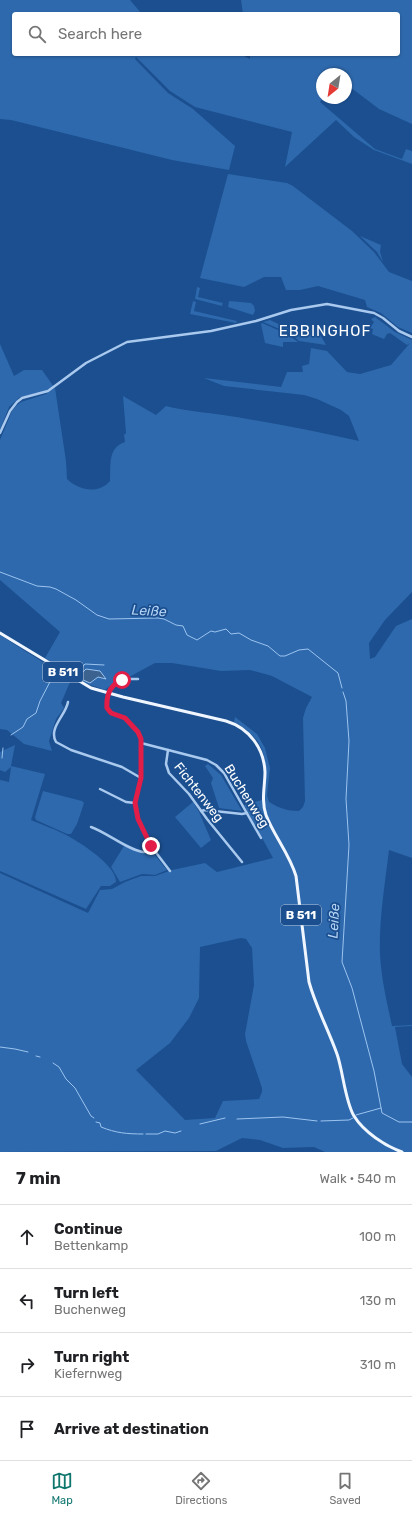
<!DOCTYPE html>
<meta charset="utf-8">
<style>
:root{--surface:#fff;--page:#f6f6f6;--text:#202124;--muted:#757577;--line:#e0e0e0;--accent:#0f766e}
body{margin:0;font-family:Rubik,sans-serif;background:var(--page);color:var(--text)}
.compass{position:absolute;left:316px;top:68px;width:36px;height:36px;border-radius:50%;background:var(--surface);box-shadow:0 1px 3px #0004;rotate:210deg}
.stop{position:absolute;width:12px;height:12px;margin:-9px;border:3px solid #e11d48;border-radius:50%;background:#fff}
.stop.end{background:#e11d48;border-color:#fff;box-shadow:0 1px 4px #0008}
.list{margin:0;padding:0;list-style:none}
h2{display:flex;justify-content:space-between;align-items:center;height:52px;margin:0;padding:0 16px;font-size:17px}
h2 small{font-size:13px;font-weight:400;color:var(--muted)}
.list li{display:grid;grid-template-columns:26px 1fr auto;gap:12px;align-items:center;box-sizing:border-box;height:64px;padding:0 16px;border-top:1px solid var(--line)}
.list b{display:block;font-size:15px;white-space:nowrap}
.list p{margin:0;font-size:13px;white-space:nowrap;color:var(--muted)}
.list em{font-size:13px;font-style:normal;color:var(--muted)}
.icon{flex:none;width:22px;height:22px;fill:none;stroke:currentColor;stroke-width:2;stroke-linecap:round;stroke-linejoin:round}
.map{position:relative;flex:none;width:412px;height:1152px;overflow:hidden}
.search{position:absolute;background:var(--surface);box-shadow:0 1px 3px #0004;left:12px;right:12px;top:12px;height:44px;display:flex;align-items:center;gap:10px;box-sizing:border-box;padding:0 14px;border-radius:4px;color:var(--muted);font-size:15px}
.sheet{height:308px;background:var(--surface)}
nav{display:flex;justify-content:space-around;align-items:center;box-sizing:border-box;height:56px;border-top:1px solid var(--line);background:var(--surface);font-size:11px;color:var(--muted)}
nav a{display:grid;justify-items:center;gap:2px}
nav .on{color:var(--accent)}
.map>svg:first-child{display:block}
.green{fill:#2e69ad;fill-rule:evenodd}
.water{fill:#3c6290;stroke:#9cc4f0}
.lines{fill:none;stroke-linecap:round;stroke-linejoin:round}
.stream{stroke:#9cc4f0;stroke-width:1}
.minor{stroke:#a9c9ee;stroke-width:2.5}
.major{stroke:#f0f6ff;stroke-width:3}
.route{stroke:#e11d48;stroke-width:5}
.labels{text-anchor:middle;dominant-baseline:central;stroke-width:3.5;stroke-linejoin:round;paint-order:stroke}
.shield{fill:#1b4f8f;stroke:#bbcadd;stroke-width:1}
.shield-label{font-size:12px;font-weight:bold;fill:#fff}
.street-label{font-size:13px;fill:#fff;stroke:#1b4f8f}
.water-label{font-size:14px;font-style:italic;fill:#b5d3f5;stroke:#1b4f8f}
.quarter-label{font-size:15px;letter-spacing:1px;fill:#fff;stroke:#1b4f8f}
</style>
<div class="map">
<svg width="412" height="1152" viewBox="0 0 412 1152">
<rect width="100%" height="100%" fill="#1b4f8f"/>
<!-- green -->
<g class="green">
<polygon points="0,0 130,0 142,14 14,14 14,54 240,54 250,59 250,54 398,54 398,14 243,14 241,0 412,0 412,124 379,109 346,84 346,74 322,74 323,98 320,102 375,149 402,159 406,149 412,151 412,164 374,150 354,137 336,120 285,167 292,132 195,107 170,91 136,57 135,59 168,93 193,109 235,146 229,170 172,160 11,120 0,119"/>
<polygon points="228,174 287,183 293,186 352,231 374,252 389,272 412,281 412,333 398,327 381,313 367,307 365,300 318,286 300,290 286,290 281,277 264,277 244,287 200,278"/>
<polygon points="360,236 381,245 380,252 383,262 377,252"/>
<polygon points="197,287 200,288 198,297 223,303 222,306 195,299"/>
<polygon points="193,301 196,302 194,311 237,321 236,323 190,314"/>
<polygon points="229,301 251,303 254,306 255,311 253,315 228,307"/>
<path d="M 375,317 L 395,332 L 412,340 L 412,592 L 385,620 L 369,643 L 370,659 L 375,657 L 396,626 L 412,619 L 412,858 L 389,850 C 385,884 379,919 380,953 C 381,978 387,1002 392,1026 L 412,1025 L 412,1026 L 395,1027 L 402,1064 L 412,1077 L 412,1152 L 325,1152 L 314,1147 L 283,1148 L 260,1140 L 242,1138 L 216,1151 L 0,1152 L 0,873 L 88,913 L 100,890 L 112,889 L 125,882 L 141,876 L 155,876 L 172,870 L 205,863 L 217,872 L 273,858 L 244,805 L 262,800 C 267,763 271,743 234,722 L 235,717 L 257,734 L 265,748 L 270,768 L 267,795 L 269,802 C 279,808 287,811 299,811 L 303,807 L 305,801 L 303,718 L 306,708 L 312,697 L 272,676 L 250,670 L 221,671 L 172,663 L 155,663 L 118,683 L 116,681 L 105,690 L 85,683 L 45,658 L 60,632 L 0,580 L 0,440 L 12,411 L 16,406 L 21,402 L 46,394 L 55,388 L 66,461 L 67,479 C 78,490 98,495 110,481 C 111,466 107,448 125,442 L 124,435 L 126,433 L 123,396 L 156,415 L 166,406 C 185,411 203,412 223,415 C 269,422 314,431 359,441 L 349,416 L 341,410 L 317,399 L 304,395 L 224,386 L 204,378 L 281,387 L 287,372 L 303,372 L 302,366 L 309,364 L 311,348 L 327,351 L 347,372 L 360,374 L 391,365 L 410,343 L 407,345 L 390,333 L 387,334 L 384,339 L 374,335 L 372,334 L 373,329 L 370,328 L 374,322 L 371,319 ZM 241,938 L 246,939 L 252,948 L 254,985 L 245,1034 L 246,1041 L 262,1088 L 262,1092 L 259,1099 L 223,1101 L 215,1118 L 185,1120 L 136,1070 L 170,1043 L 189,1018 L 199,998 L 200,947 Z"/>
<polygon points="270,320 287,328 300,332 317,329 326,345 299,341 289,333 263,322"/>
<polygon points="262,323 287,334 298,342 283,342 283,347 265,343 261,324"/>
<polygon points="0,344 14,376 24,370 42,370 54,387 43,392 20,397 9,407 0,430"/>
<polygon points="0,635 71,680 61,703 64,708 56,719 49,741 52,751 24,744 7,730 0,729"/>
<path d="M 15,745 L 11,766 L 45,774 L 31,820 C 43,825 57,830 68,836 C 81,843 117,866 116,882 L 110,886 L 101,886 L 86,909 L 0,871 L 0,780 L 9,782 L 11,767 L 5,772 L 0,770 L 0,752 Z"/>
<polygon points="208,764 221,775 242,811 219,808 211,783 213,778 205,766"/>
<polygon points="43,791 82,801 84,803 77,824 71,834 67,834 36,820 35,817"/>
<polygon points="193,802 199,812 211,840 201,848 175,817"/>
<polygon points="124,846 142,853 153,853 167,870 155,875 142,874 120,882 111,867"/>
</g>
<!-- water -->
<polygon class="water" points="86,669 100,671 106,679 98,677 90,683 81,679 79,676"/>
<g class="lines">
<!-- stream -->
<g class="stream">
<polyline points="0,572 37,586 50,587 56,589 76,600 97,615 109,619 158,618 164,619 176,625 183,626 187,635 197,640 211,631 215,632 226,629 231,634 239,633 251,640 268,646 280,656 285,656 299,650 308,649 338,673 342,688"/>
<polyline points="71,672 76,674 85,664 104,665"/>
<polyline points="343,692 346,701 349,741 346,799 349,845 342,962 352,988 374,1071 382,1113 399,1122 412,1122"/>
<polyline points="11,735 23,727 27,719 36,713 40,701 52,678 54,677 64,679"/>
<polyline points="2,758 3,748"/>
<polyline points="0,1047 15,1049 28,1052"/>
<polyline points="36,1056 40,1057"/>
<polyline points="53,1063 59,1067 66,1079 75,1088 91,1116 94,1118"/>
<polyline points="356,1115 381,1108"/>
<polyline points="237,1119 283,1117 317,1121"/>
<polyline points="321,1121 349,1120 353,1118"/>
<path d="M 96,1122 L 100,1123 L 101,1127 C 116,1133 127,1134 143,1134"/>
<polyline points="200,1124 225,1118"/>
<polyline points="146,1134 158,1134 165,1131 175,1133 181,1131"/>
</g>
<!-- minor -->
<g class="minor">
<polyline points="0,433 10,411 17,402 22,398 48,391 86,363 127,342 211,331 256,321 291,310 327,304 374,313 383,318 399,331 412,337"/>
<polyline points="138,679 124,679 114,684 109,690 107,706 110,712 125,718 138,732 141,739 141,778 135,803 137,816 151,846 170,871"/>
<path d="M 68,702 C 66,715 48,728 56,742 L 71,750 L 122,767 L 141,778"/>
<polyline points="141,743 207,760 216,765 224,773 261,838"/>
<polyline points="168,750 166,764 169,773 189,794 207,819 242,862"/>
<polyline points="100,789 126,802 135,803"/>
<polyline points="201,811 205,810 242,814 247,813"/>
<path d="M 91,827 C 106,832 131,852 144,852 C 147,852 150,850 153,849"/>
</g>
<!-- major -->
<path class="major" d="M 0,633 L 91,688 L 123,697 L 226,721 C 249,728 264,748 265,772 C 265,786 261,800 266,815 C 274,836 289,853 296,876 L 309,982 C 316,1007 328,1029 337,1054 C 343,1071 345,1101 354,1116 C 364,1132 385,1146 402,1152"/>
</g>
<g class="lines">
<!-- route -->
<path class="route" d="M 122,680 C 110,685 106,695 107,708 L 111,713 L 125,718 L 138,732 L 141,739 L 141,778 L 135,803 L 138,819 L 151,846"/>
</g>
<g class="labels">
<!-- shield labels -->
<g class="shield">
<rect x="43" y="662" width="40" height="20" rx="3"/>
<rect x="281" y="905" width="40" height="20" rx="3"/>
</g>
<g class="shield-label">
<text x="63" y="672">B 511</text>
<text x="301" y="915">B 511</text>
</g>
<!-- street labels -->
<g class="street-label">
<text transform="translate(199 792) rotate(52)">Fichtenweg</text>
<text transform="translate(247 796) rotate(58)">Buchenweg</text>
</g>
<!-- water labels -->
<g class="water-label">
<text transform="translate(149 611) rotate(3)">Leiße</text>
<text transform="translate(334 921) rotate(-87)">Leiße</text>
</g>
<!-- quarter labels -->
<g class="quarter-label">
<text x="325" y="331">EBBINGHOF</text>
</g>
</g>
</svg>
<svg class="compass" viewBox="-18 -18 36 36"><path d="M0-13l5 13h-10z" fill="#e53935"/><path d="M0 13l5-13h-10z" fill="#757577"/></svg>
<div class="stop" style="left:122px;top:680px"></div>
<div class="stop end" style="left:151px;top:846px"></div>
<div class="search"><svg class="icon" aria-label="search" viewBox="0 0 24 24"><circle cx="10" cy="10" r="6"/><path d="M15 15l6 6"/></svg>Search here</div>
</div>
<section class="sheet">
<h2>7 min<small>Walk · 540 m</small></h2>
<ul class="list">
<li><svg class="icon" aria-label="ahead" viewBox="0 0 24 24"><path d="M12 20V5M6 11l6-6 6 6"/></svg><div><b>Continue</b><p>Bettenkamp</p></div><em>100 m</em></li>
<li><svg class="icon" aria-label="left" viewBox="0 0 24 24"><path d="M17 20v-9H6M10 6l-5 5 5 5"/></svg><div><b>Turn left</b><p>Buchenweg</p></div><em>130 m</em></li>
<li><svg class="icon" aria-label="right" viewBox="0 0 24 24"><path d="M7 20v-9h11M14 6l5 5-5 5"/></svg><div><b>Turn right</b><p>Kiefernweg</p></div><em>310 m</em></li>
<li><svg class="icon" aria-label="arrive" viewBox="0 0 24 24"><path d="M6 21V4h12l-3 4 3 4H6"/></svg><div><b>Arrive at destination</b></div></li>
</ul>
</section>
<nav>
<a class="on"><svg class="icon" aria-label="map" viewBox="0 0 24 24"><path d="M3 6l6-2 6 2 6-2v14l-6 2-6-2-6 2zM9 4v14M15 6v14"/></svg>Map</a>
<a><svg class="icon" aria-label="directions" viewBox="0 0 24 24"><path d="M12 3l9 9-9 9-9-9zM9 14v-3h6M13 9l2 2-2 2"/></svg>Directions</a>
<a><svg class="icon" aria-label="saved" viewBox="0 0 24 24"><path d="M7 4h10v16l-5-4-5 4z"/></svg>Saved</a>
</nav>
